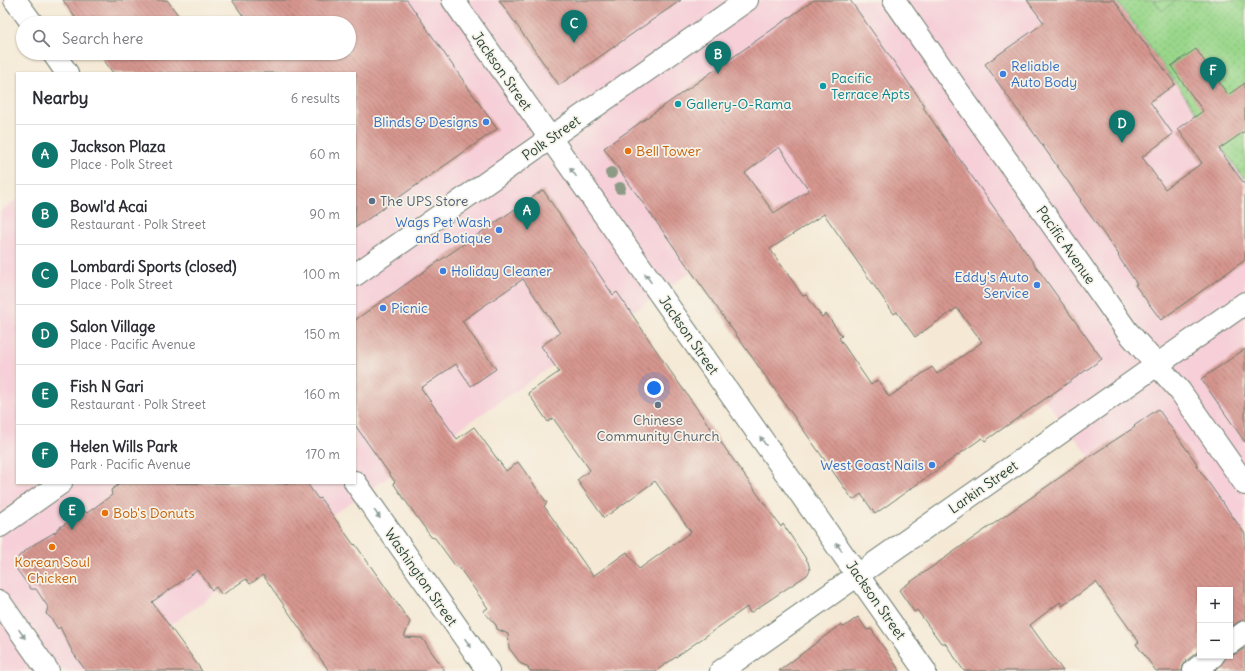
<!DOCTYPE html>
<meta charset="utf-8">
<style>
:root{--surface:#fff;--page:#f2f2f3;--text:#2b2b33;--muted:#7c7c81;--line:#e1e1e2;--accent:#0f766e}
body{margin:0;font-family:Delius,sans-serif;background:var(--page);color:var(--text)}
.controls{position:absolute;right:12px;bottom:12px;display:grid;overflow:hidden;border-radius:0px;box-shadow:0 1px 3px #0004}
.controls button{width:36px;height:36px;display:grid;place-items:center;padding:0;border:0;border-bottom:1px solid var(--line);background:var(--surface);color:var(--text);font:20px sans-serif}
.you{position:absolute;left:654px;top:388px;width:14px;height:14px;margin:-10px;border:3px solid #fff;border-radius:50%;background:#1a73e8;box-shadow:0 0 0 6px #1a73e833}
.badge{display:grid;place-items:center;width:26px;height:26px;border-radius:50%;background:var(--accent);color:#fff;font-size:13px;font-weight:700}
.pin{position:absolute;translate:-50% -33px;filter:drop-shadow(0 1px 2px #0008)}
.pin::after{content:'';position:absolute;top:21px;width:14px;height:12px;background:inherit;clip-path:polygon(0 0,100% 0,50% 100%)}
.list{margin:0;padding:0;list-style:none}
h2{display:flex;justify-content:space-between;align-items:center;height:52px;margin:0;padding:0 16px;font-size:17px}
h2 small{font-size:13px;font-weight:400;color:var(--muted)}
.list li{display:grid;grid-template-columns:26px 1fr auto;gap:12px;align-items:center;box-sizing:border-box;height:60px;padding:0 16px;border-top:1px solid var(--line)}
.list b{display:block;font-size:15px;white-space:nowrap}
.list p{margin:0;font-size:13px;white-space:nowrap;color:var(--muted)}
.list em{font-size:13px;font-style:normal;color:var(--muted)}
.icon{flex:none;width:22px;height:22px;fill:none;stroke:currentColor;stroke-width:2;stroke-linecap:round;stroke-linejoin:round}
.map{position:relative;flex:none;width:1245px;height:671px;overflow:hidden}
.search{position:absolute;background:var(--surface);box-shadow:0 1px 3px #0004;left:16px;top:16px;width:340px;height:44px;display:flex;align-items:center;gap:10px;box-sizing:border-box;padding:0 14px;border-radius:22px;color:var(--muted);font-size:15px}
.panel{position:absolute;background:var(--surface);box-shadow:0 1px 3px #0004;left:16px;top:72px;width:340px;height:412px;border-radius:0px}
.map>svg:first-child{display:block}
.built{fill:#f6cfd8}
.grass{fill:url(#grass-dots);stroke:#5c8a60}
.pitch{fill:#9ad78b;stroke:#5c8a60}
.building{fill:url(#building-back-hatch);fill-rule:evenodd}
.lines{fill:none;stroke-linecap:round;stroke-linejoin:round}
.minor-casing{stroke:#6a796c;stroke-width:24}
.tertiary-casing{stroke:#6a796c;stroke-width:24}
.minor{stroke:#fff;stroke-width:22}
.tertiary{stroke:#fff;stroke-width:22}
.tree{fill:#8d9b86}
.oneway{fill:#8f9e9a}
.shop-dot{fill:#3f7fe0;stroke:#f7f3e8;stroke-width:1.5}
.culture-dot{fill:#0f9aa8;stroke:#f7f3e8;stroke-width:1.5}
.food-dot{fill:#e8710a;stroke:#f7f3e8;stroke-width:1.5}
.service-dot{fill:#5c6f8a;stroke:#f7f3e8;stroke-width:1.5}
.worship-dot{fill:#6b7280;stroke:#f7f3e8;stroke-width:1.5}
.labels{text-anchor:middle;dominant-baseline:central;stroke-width:3.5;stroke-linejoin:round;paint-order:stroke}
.shop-label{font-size:14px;fill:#366cbe;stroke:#f7f3e8;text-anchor:end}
.street-label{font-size:14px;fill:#1f3d34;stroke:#f7f3e8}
.culture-label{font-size:14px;fill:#0d838f;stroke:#f7f3e8;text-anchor:start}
.food-label{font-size:14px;fill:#c56008;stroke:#f7f3e8;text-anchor:start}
.service-label{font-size:14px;fill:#4e5e75;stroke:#f7f3e8;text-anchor:start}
.worship-label{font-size:14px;fill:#5b616d;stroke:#f7f3e8}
</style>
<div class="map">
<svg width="1245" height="671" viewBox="0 0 1245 671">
<defs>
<pattern id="grass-dots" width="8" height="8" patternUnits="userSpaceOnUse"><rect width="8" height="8" fill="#9ad78b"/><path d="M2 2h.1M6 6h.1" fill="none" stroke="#84b979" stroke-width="1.8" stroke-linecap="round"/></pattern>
<pattern id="building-back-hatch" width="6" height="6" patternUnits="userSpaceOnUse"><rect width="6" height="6" fill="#d6968f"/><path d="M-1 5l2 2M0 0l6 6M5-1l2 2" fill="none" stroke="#ad7c76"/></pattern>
</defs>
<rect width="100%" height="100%" fill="#f7f3e8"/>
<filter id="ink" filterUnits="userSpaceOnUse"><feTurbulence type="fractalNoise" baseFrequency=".025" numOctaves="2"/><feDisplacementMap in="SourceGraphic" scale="8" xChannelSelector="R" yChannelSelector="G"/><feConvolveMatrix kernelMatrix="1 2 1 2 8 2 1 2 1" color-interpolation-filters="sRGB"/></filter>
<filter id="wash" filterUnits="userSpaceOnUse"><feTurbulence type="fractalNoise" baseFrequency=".012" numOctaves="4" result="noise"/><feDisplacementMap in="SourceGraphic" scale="16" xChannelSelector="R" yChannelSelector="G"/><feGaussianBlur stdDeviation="0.9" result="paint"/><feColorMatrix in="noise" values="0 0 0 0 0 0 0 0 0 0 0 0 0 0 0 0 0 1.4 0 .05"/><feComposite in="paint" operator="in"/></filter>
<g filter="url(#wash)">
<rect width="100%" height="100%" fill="#f5e9d5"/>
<!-- built -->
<polygon class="built" points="283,0 1116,0 1245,180 1245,653 1230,633 1230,590 1200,590 1200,595 855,161 102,671 0,671 0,212 17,199 17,483 355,483 355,73 349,53 349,23"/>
<!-- grass -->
<polygon class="grass" points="1116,0 1245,0 1245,180"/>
<!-- pitch -->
<polygon class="pitch" points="1154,0 1177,0 1162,11"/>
<g id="blocks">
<!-- building -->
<g class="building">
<polygon points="63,0 167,0 184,23 79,23"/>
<polygon points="232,0 407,0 497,129 355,228 355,73 113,73 101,56 106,53 349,53 349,23 248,23"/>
<polygon points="499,0 681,0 559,85"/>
<path d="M 814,0 L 850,0 L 925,106 L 923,107 L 938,129 L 1102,359 L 985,441 L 982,438 L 875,514 L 861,494 L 853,500 L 604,148 ZM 779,147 L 809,190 L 774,213 L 745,173 ZM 824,214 L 894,314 L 897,312 L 915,337 L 957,308 L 982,342 L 937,374 L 932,367 L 889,397 L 878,380 L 871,385 L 839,338 L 842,336 L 826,314 L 822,317 L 806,295 L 803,296 L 770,249 Z"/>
<polygon points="1027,0 1114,0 1146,45 1146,44 1175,84 1150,102 1173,134 1142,157 1165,189 1202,163 1178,129 1203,111 1171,66 1196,49 1228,95 1245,83 1245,131 1219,149 1245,185 1245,260 1161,320 1135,285 1137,284 1118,256 1119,255 1080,201 1081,200 985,64 1044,23"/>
<path d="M 543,190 L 613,295 L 617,292 L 666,365 L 764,503 L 781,527 L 783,524 L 808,562 L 810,570 L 807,575 L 750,613 L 747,607 L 656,671 L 530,671 L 527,666 L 521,664 L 509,648 L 508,634 L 497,629 L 496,625 L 483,611 L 488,608 L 458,566 L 456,567 L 435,538 L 431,537 L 393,483 L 395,482 L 355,425 L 355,320 L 426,270 ZM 523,279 L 560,333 L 541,346 L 559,372 L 528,393 L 548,422 L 553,418 L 590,470 L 577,480 L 604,518 L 655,481 L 691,532 L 639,569 L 627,552 L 593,576 L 544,506 L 547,503 L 518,462 L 506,471 L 474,427 L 457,439 L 421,388 L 456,364 L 471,386 L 496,369 L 462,321 Z"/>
<polygon points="1245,349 1245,442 1201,379"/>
<polygon points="1158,409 1197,464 1196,465 1245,534 1245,620 1238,622 1230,628 1230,590 1200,590 1200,650 1186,661 1183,666 1182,671 1156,671 1136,644 1139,642 1096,582 1062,606 1060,602 1030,625 1063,671 964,671 945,643 941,643 917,610 914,612 899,590 1089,457 1135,427 1134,426"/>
<polygon points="121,483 307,483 318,499 320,498 354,545 355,544 410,622 404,637 422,638 445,671 329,671 263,575 250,584 246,579 222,595 216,587 212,590 198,570 152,602 202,671 86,671 73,653 60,627 58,629 50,617 46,614 48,607 36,589 31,589 15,567 19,556 33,545 57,531 57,529 85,511 87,513 112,495 111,490"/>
<polygon points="858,617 867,630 871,629 900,671 779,671 833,630 840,625 844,627"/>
<polygon points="1245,648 1245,671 1214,671 1224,661 1225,656 1230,656 1237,653"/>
</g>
</g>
</g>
<g filter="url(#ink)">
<use href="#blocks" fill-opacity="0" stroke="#6a796c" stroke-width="1"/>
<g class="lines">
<defs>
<g id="minor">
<polyline points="15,0 32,23"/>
<polyline points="453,0 925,671"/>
<polyline points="894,0 1127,331 1180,391 1245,484"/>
<polyline points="53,53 67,73"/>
<polyline points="355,482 488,671"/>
<polyline points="1230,643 1245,632"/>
<polyline points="721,671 1245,303"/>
<polyline points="1194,671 1213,656"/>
</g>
<g id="tertiary">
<polyline points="355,275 747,0"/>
<polyline points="0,526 61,483"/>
<polyline points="0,602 48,671"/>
</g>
</defs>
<!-- minor casing -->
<use href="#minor" class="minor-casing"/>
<!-- tertiary casing -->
<use href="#tertiary" class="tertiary-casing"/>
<!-- minor -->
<use href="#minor" class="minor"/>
<!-- tertiary -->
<use href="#tertiary" class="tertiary"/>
</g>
<!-- trees -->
<g class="tree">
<circle cx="611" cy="173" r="6"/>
<circle cx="620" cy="188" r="6"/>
</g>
<!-- one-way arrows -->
<defs><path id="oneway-solid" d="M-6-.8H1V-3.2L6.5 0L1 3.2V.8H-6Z"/></defs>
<g class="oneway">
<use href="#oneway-solid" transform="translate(573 172) rotate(-126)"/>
<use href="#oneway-solid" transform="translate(648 278) rotate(-125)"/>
<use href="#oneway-solid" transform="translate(763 441) rotate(-125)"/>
<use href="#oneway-solid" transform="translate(377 514) rotate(55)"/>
<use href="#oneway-solid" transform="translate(839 547) rotate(-125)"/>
<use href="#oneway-solid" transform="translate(22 634) rotate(55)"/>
<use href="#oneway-solid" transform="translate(468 643) rotate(55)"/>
</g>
</g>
<!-- markers -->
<g class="shop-dot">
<circle cx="1003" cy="74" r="4"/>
<circle cx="486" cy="122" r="4"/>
<circle cx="499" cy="230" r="4"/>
<circle cx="443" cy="271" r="4"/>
<circle cx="1037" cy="285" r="4"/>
<circle cx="383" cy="308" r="4"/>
<circle cx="932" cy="465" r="4"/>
</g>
<g class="culture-dot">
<circle cx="823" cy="86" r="4"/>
<circle cx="678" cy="104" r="4"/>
</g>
<g class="food-dot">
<circle cx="628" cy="151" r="4"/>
<circle cx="105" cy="513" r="4"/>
<circle cx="52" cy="547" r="4"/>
</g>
<circle class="service-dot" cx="372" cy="201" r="4"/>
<circle class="worship-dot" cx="658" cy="405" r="4"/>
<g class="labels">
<!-- shop labels -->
<g class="shop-label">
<text x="1011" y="66" text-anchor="start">Reliable<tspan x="1011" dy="16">Auto Body</tspan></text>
<text x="478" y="122">Blinds &amp; Designs</text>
<text x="491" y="222">Wags Pet Wash<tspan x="491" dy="16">and Botique</tspan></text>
<text x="451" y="271" text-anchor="start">Holiday Cleaner</text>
<text x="1029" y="277">Eddy's Auto<tspan x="1029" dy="16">Service</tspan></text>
<text x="391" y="308" text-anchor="start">Picnic</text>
<text x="924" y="465">West Coast Nails</text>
</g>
<!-- street labels -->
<g class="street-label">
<text transform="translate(502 71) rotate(55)">Jackson Street</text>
<text transform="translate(551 138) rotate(-35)">Polk Street</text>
<text transform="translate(1066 245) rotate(55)">Pacific Avenue</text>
<text transform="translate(689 335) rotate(55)">Jackson Street</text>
<text transform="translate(983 487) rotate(-35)">Larkin Street</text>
<text transform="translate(421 577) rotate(55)">Washington Street</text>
<text transform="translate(876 600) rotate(55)">Jackson Street</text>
</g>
<!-- culture labels -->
<g class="culture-label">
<text x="831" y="78">Pacific<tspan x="831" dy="16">Terrace Apts</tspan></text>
<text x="686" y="104">Gallery-O-Rama</text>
</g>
<!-- food labels -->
<g class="food-label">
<text x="636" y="151">Bell Tower</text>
<text x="113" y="513">Bob's Donuts</text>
<text x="52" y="562" text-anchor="middle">Korean Soul<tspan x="52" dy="16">Chicken</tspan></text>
</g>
<!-- service labels -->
<g class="service-label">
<text x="380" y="201">The UPS Store</text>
</g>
<!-- worship labels -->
<g class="worship-label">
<text x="658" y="420">Chinese<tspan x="658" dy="16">Community Church</tspan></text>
</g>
</g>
</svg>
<div class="controls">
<button>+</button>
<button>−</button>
</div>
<div class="you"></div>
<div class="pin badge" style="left:527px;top:230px">A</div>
<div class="pin badge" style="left:718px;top:74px">B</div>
<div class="pin badge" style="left:574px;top:43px">C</div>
<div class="pin badge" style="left:1122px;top:143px">D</div>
<div class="pin badge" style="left:72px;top:530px">E</div>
<div class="pin badge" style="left:1213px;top:90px">F</div>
<div class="search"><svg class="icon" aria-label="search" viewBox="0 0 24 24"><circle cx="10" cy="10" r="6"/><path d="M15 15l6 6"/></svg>Search here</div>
<section class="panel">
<h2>Nearby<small>6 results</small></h2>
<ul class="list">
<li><span class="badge">A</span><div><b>Jackson Plaza</b><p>Place · Polk Street</p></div><em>60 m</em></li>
<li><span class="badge">B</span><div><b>Bowl'd Acai</b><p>Restaurant · Polk Street</p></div><em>90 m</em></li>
<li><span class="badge">C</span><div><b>Lombardi Sports (closed)</b><p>Place · Polk Street</p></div><em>100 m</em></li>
<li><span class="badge">D</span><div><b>Salon Village</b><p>Place · Pacific Avenue</p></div><em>150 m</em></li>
<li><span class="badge">E</span><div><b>Fish N Gari</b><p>Restaurant · Polk Street</p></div><em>160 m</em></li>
<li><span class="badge">F</span><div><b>Helen Wills Park</b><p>Park · Pacific Avenue</p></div><em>170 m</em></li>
</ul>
</section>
</div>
